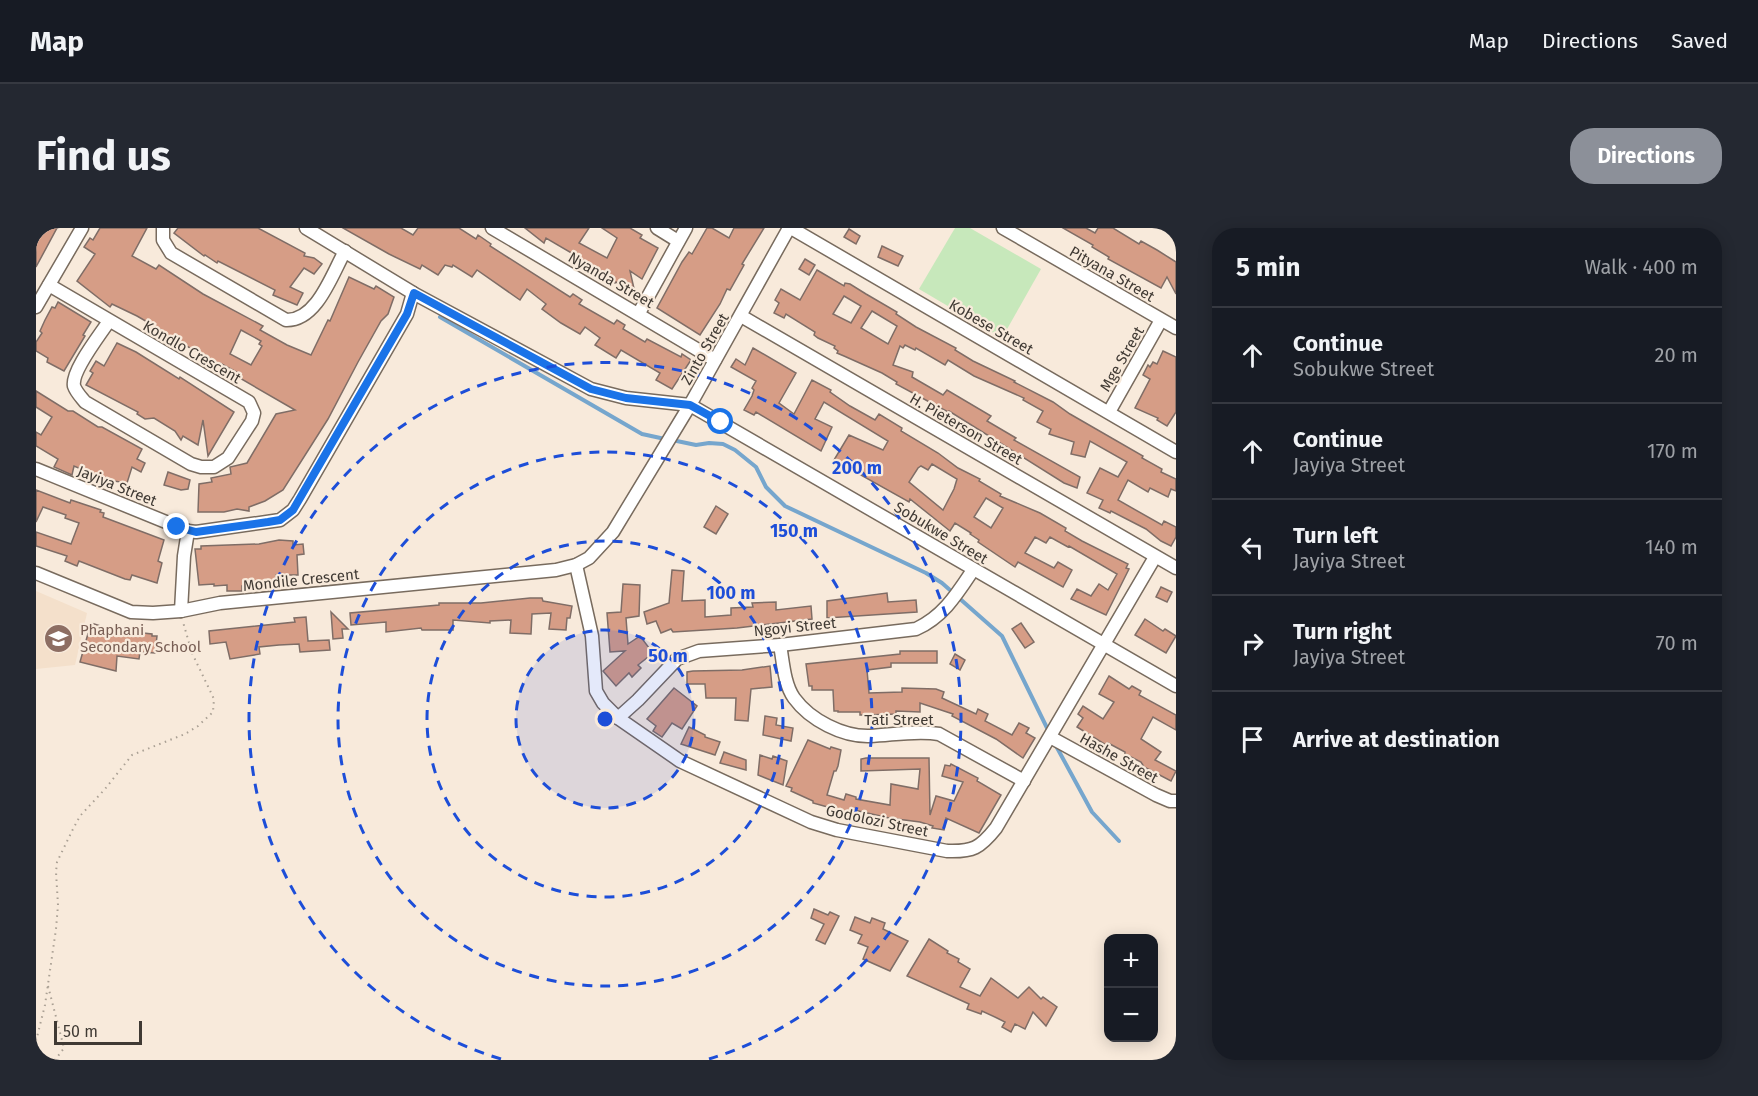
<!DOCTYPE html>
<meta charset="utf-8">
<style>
:root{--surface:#171b24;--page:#242831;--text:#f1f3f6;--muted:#9ea1a6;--line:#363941;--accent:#8c9099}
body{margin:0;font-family:"Fira Sans",sans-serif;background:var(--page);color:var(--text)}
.controls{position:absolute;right:18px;bottom:18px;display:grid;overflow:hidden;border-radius:12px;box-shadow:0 3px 15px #0003}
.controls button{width:54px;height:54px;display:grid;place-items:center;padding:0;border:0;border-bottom:2px solid var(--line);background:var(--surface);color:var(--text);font:30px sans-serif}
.scale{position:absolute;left:18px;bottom:15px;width:88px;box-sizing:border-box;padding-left:6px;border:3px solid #403a34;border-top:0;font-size:16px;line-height:21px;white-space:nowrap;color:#403a34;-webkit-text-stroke:4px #f8eadb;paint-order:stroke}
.stop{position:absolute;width:18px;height:18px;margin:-14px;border:4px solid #1a73e8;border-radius:50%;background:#fff}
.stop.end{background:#1a73e8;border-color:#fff;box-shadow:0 2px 6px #0008}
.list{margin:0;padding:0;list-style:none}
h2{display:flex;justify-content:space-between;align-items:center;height:78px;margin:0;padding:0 24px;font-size:26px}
h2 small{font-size:20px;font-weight:400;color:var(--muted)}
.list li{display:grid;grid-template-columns:39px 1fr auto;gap:18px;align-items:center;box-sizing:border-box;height:96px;padding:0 24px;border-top:2px solid var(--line)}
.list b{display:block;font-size:22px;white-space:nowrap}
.list p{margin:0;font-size:20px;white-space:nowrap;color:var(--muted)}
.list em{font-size:20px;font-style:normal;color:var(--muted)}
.icon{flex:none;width:33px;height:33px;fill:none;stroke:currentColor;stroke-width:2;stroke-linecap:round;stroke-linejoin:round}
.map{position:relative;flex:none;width:1140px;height:832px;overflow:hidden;border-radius:24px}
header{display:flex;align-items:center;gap:36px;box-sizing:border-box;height:84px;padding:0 30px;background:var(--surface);border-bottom:2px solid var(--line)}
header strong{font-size:28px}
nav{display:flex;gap:33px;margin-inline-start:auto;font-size:21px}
.intro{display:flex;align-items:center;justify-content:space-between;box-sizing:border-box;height:144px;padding:0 36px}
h1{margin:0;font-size:42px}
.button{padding:15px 27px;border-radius:24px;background:var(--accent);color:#fff;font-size:21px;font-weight:700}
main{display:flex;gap:36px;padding:0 36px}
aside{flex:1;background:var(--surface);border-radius:24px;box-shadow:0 3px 15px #0003}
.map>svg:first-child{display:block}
.built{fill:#f4e0cb}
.park{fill:#c7e8bb}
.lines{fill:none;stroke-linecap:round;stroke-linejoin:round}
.stream{stroke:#76a6cd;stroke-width:4}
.building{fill:#d69d86;stroke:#7f6d66;stroke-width:1.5;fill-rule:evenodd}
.street-casing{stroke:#786b5e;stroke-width:15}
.path{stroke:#aaa094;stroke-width:2;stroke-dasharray:1.5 4.5;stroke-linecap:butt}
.street{stroke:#fff;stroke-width:12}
.route{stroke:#1a73e8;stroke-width:8}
.ring{fill:none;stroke:#1d4ed8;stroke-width:3;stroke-dasharray:10 8}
.labels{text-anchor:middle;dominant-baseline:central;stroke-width:4.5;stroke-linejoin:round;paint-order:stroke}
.street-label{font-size:15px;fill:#403a34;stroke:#f8eadb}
.education-label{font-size:15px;fill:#785e54;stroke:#f8eadb;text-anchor:start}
.centre{fill:#1d4ed8;stroke:#f8eadb;stroke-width:3}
.ring-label{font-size:18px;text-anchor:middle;font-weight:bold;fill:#1d4ed8;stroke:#f8eadb;stroke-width:4.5;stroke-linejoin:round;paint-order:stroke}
</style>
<header>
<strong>Map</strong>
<nav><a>Map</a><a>Directions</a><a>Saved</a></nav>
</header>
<div class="intro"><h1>Find us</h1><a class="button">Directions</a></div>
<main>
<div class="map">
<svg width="1140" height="832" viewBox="0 0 1140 832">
<rect width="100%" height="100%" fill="#f8eadb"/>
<!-- built -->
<polygon class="built" points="0,363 51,385 39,437 0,441"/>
<!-- park -->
<polygon class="park" points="919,0 934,0 1005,41 966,110 883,61"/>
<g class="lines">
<!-- stream -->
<g class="stream">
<polyline points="404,89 606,206 629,211"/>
<polyline points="636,212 660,217 673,215 687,216 699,222 720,239 730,259 749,278 890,345 906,355 966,408 1013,504"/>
<polyline points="1019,516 1056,584 1083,613"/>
</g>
</g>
<!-- building -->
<g class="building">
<polygon points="7,0 21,0 0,39 0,13"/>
<path d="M 64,0 L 111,0 L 96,28 L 120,41 L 123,37 L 167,66 L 227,98 L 224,102 L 251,117 L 275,127 L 292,92 L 294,93 L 313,49 L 338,61 L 340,58 L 358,69 L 352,86 L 345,93 L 322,134 L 292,191 L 247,262 L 229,273 L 213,279 L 213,283 L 201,281 L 188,284 L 162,284 L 163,256 L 176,254 L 175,250 L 195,246 L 194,239 L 211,235 L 240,186 L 259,182 L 202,149 L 204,146 L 184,135 L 183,137 L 180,137 L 172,132 L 173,130 L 126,105 L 127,103 L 101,88 L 76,76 L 74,79 L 41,53 L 59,26 L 48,19 L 54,10 L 57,12 ZM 205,102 L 225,113 L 223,116 L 226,118 L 215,137 L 194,126 Z"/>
<polygon points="142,0 222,0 269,25 268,28 278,30 286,36 278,46 268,40 254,59 267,65 261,77 237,67 239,62 182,33 181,35 169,27 168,28 138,5"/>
<polygon points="307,0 365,0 377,7 382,0 423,0 440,11 442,7 455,16 454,18 534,69 537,66 546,72 543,76 578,96 581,92 589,97 587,101 609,114 611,111 645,129 646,126 655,132 636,161 620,152 624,145 585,122 580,130 559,117 564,110 549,99 544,106 525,95 506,81 510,76 491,61 484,72 441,42 436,49 417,37 416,39 409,37 402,47 386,37 384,41 353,26"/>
<polygon points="489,0 553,0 543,15 571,30 581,10 566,0 594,0 606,7 604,10 622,20 606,51 594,43 599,65 580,54 579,55 549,35 548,37 537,30 539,27 510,10 508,15"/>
<polygon points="671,0 676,0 693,10 698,0 728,0 706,36 708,37 694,62 691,61 684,76 664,107 621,80 646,34 653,24 656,26"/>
<polygon points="1027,0 1050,0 1059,5 1062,0 1077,0 1103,16 1105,13 1121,22 1140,34 1140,66 1131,49 1125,60 1072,31 1073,29 1056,19 1057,17"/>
<polygon points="813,1 824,8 820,16 808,9"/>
<polygon points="846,18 867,28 862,38 842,29"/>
<polygon points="769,31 779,37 773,47 763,41"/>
<path d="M 781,42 L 808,58 L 809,55 L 814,56 L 830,66 L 861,84 L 860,86 L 880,99 L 920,120 L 919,122 L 937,133 L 979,153 L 978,154 L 1017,174 L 1034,186 L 1107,228 L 1106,230 L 1126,241 L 1125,244 L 1140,251 L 1140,263 L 1135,261 L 1132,269 L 1114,260 L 1112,264 L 1092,252 L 1082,272 L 1126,297 L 1128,293 L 1140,299 L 1140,309 L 1135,318 L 1125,313 L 1110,301 L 1075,283 L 1074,285 L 1063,280 L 1067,272 L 1051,265 L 1064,240 L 1082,249 L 1091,234 L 1054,213 L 1049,229 L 1035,226 L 1038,214 L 1013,206 L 1015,201 L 1001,194 L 1007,183 L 987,172 L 988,170 L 938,148 L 912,132 L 909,137 L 880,120 L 879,122 L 869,117 L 867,120 L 864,118 L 857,137 L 877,144 L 876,149 L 907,167 L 911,162 L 955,188 L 951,193 L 980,210 L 978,212 L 1044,249 L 1041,260 L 1028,255 L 913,183 L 912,184 L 860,156 L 861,154 L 846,145 L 808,128 L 801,125 L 802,123 L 798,120 L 799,118 L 782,110 L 778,107 L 779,104 L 750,86 L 748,90 L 738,85 L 743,75 L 739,72 L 745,61 L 764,72 ZM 808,68 L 825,78 L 815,95 L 797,86 ZM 836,83 L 861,98 L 852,116 L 825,100 Z"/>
<polygon points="22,74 55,94 47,107 49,108 28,143 11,134 12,130 0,123 0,114 6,105 4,103 9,92 16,79 19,80"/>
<polygon points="81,115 100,124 143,151 144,149 198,184 172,228 167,192 162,217 147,208 145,212 139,203 118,190 109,191 101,186 102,184 50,157 57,145 54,143 60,133 68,138"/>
<path d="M 717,120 L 760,145 L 743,175 L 758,186 L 776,152 L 795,162 L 794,164 L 814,178 L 839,192 L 843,186 L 866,200 L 865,203 L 902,225 L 922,240 L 944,251 L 943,253 L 965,266 L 964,268 L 1004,285 L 1030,300 L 1029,303 L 1046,313 L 1092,336 L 1090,340 L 1093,341 L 1070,387 L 1035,371 L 1041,361 L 1055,368 L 1063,356 L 1072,362 L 1081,346 L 1033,318 L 1032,319 L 1014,309 L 1010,315 L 999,309 L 989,325 L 1018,340 L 1022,334 L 1036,342 L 1027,359 L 982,334 L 979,339 L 942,314 L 943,312 L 934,306 L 935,305 L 919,295 L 914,303 L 874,271 L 873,274 L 798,232 L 813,207 L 847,222 L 852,213 L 788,174 L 779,191 L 796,199 L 785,223 L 720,184 L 718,187 L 708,182 L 716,168 L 718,162 L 716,160 L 720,153 L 695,139 L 700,131 L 709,137 ZM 896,236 L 921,251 L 918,261 L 907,282 L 873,254 L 882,240 L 885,238 L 892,242 ZM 950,270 L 967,280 L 955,300 L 938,289 Z"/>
<polygon points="1127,123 1140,129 1140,184 1131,198 1121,192 1122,190 1099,180 1114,151 1107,147 1112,137 1114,139 1117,134 1121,136"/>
<polygon points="0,163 32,183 37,183 62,199 66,199 106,221 101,231 109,235 105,244 96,239 91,255 71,252 38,238 36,247 18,239 22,231 0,218 0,204 5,207 16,189 0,179"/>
<polygon points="132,244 154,252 152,261 145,262 128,257"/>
<polygon points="0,262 34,275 35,272 65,282 64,284 68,285 67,289 128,312 122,333 126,335 121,355 96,347 94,352 89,351 43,333 41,338 29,333 31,328 0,318 0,304 35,316 43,295 29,290 30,287 7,279 0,294"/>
<polygon points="680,278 692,286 680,306 668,299"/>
<polygon points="243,312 257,313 257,317 267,316 268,326 261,327 262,347 240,347 241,356 206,358 206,363 191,363 191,357 178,358 178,356 163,357 159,321 165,321 165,318 223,316"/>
<polygon points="636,342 648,343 646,373 669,372 669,389 695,387 695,380 717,379 716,375 740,374 740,382 775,378 776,391 701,400 637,404 635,401 625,405 620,393 611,396 608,384 633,375"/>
<polygon points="587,356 604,357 603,388 590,390 592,416 604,408 617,425 602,437 605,440 596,449 593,445 580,458 567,443 589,423 574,424 571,385 585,384"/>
<polygon points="1125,359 1136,364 1131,374 1120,369"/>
<polygon points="851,365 852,374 880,372 881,384 791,390 791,373"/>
<polygon points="494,370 506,370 507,373 536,378 534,390 531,390 530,402 513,401 515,385 496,386 495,406 474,405 475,392 454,393 454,395 417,392 417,402 386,402 385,400 350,404 350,394 315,397 314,385 403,377 403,375 445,375"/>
<polygon points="295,384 312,401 306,401 307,410 297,411"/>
<polygon points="270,389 272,413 293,412 294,422 264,424 263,416 243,417 223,419 224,426 194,431 190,414 174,416 173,403 259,394 258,390"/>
<polygon points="1109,391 1127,403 1129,401 1140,408 1130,425 1099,407"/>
<polygon points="55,395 93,407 98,404 116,406 116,408 121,408 119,425 104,424 103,431 81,428 80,443 44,434"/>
<polygon points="985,395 998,414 989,420 976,401"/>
<polygon points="864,423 901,423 901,435 855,435 855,439 831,442 833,465 866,464 866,460 900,461 908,464 906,470 940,486 942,481 952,486 949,493 976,507 983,495 993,500 990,505 999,510 987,530 960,511 916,488 917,486 884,475 884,484 860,483 860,486 829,487 824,487 824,484 802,484 802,483 798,483 797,462 776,462 776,458 773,458 770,436 864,426"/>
<polygon points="919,426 929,432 924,442 914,436"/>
<polygon points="734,438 736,459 715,461 712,493 699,492 700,470 670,470 669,456 651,456 651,444 657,443 706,442"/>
<polygon points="1073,448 1093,461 1096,458 1105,463 1103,467 1140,487 1140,502 1117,489 1105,511 1125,524 1119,532 1140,543 1135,553 1108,539 1105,534 1089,526 1089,524 1072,515 1070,517 1041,499 1047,490 1042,486 1047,478 1067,491 1078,474 1063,466"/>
<polygon points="638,460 661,478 646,501 636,495 626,509 617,503 620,498 611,491"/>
<polygon points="729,488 741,490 740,497 757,500 755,513 727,507"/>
<polygon points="653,499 669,507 669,509 684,514 679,527 645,516"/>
<polygon points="772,512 794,521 795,519 805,522 802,538 800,543 798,543 791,567 808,572 810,566 820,569 820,571 854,577 855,556 882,561 884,541 825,543 825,531 830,530 893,530 894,587 900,568 918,573 927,554 906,548 909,537 914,538 915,536 942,550 941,553 965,567 943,605 910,590 908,602 896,600 897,598 884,594 853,590 818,582 817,586 788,578 777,575 777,573 755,563 756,560 750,558"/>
<polygon points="688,524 710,532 710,542 684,535"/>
<polygon points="724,527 736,531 737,528 751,533 747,557 722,547"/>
<polygon points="778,681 792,687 794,684 803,688 789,716 780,712 788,696 775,690"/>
<polygon points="819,689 834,695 836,690 849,695 847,701 872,713 854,743 827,731 832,719 822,715 826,707 814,702"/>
<polygon points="893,711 912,723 911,725 923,731 922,734 934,741 924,759 944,768 955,750 982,770 993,759 1005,771 1007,769 1021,779 1010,798 997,784 989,801 979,796 975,804 966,799 969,794 961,790 946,783 945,786 931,781 933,776 871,748"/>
</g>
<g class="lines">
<defs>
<g id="street">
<path d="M 127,0 L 127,12 L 135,25 L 250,92 C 281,93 296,46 309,23"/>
<polyline points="270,0 377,65 555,161 590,170 654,177 1140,458"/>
<polyline points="456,0 679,132"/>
<polyline points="621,0 642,13"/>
<polyline points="755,0 1140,224"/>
<polyline points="967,0 1140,100"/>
<path d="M 13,57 L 213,174 L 218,185 L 216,193 L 192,230 L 178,239 L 165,239 L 155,236 L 49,174 C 45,169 40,164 38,158 C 35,143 64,107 73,93"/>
<polyline points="0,79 46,0"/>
<polyline points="603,85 650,0"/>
<polyline points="705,88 1140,340"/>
<polyline points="1073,184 1125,92"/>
<polyline points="0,241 152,303 160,304 244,292 257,282 264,271 371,86 377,65"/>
<path d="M 540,337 L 556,408 L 560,463 L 567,475 L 582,490 L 644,533 L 775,594 L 801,602 L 911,623 C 937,624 944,620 960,600 L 1119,329"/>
<polyline points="0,345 95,384 117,385 145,383 184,375 520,342 540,337 553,330 577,304 654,177 753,0"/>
<polyline points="145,383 148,328 152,303"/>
<path d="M 744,417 C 747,433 748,456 758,470 C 774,492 807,509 834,508 C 857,507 881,502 903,506 L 988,553"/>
<path d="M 582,490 L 602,472 L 641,431 L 663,423 L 744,417 L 880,401 C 907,389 921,366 937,342"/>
<polyline points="1014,509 1120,567 1134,573 1140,573"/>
</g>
</defs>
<!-- street casing -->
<use href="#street" class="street-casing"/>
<!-- path -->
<g class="path">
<polyline points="12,758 28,820 19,832"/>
<polyline points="0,813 9,777 20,701 22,677 20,644 21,634 37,601 44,588 69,561 96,527 149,506 162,498 177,484 178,471 156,425 147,394"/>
</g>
<!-- street -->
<use href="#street" class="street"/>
</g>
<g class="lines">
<!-- route -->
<polyline class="route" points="141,299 160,304 232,294 244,292 257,282 371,86 378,65 555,161 590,170 654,177 685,194"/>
</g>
<!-- distance rings -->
<circle cx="569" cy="491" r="89" fill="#1d4ed8" fill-opacity=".12"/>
<g class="ring">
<circle cx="569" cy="491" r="89"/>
<circle cx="569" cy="491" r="178"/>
<circle cx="569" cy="491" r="267"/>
<path d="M465 831A356 356 0 1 1 673 831"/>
</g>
<!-- icons -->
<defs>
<symbol id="school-disc" viewBox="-11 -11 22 22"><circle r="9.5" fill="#8d6e63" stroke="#f8eadb"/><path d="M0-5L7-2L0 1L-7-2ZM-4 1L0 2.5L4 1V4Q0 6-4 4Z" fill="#fff"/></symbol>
</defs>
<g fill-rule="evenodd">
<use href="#school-disc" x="6" y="394" width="33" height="33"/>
</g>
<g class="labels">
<!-- street labels -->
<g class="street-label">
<text transform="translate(1076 46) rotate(30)">Pityana Street</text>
<text transform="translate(575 52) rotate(30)">Nyanda Street</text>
<text transform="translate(955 99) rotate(30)">Kobese Street</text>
<text transform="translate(669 121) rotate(-60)">Zinto Street</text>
<text transform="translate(156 124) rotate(30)">Kondlo Crescent</text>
<text transform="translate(1086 131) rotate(-60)">Mge Street</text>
<text transform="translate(930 201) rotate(30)">H. Pieterson Street</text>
<text transform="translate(81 258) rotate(22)">Jayiya Street</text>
<text transform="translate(905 305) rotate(31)">Sobukwe Street</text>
<text transform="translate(265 352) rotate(-6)">Mondile Crescent</text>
<text transform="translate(759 399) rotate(-6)">Ngoyi Street</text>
<text x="863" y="492">Tati Street</text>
<text transform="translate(1083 530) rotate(29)">Hashe Street</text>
<text transform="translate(841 593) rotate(12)">Godolozi Street</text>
</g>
<!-- education labels -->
<g class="education-label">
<text x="44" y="402">Phaphani<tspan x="44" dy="17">Secondary School</tspan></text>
</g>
</g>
<circle cx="569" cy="491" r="9" class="centre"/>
<g class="ring-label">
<text x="821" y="246">200 m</text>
<text x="758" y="309">150 m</text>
<text x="695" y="371">100 m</text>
<text x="632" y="434">50 m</text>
</g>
</svg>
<div class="controls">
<button>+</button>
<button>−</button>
</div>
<div class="scale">50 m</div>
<div class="stop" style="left:685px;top:194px"></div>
<div class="stop end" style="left:141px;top:299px"></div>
</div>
<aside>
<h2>5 min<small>Walk · 400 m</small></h2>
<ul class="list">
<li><svg class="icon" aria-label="ahead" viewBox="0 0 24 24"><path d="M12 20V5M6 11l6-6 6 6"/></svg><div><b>Continue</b><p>Sobukwe Street</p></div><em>20 m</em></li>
<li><svg class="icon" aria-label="ahead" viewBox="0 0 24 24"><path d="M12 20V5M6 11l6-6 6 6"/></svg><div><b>Continue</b><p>Jayiya Street</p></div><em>170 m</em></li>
<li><svg class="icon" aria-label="left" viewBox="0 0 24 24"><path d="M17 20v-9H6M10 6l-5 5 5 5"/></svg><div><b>Turn left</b><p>Jayiya Street</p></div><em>140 m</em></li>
<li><svg class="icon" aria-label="right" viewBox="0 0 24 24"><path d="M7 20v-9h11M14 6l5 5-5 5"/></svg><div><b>Turn right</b><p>Jayiya Street</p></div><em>70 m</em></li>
<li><svg class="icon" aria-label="arrive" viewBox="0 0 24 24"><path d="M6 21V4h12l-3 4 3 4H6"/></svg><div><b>Arrive at destination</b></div></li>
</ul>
</aside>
</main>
